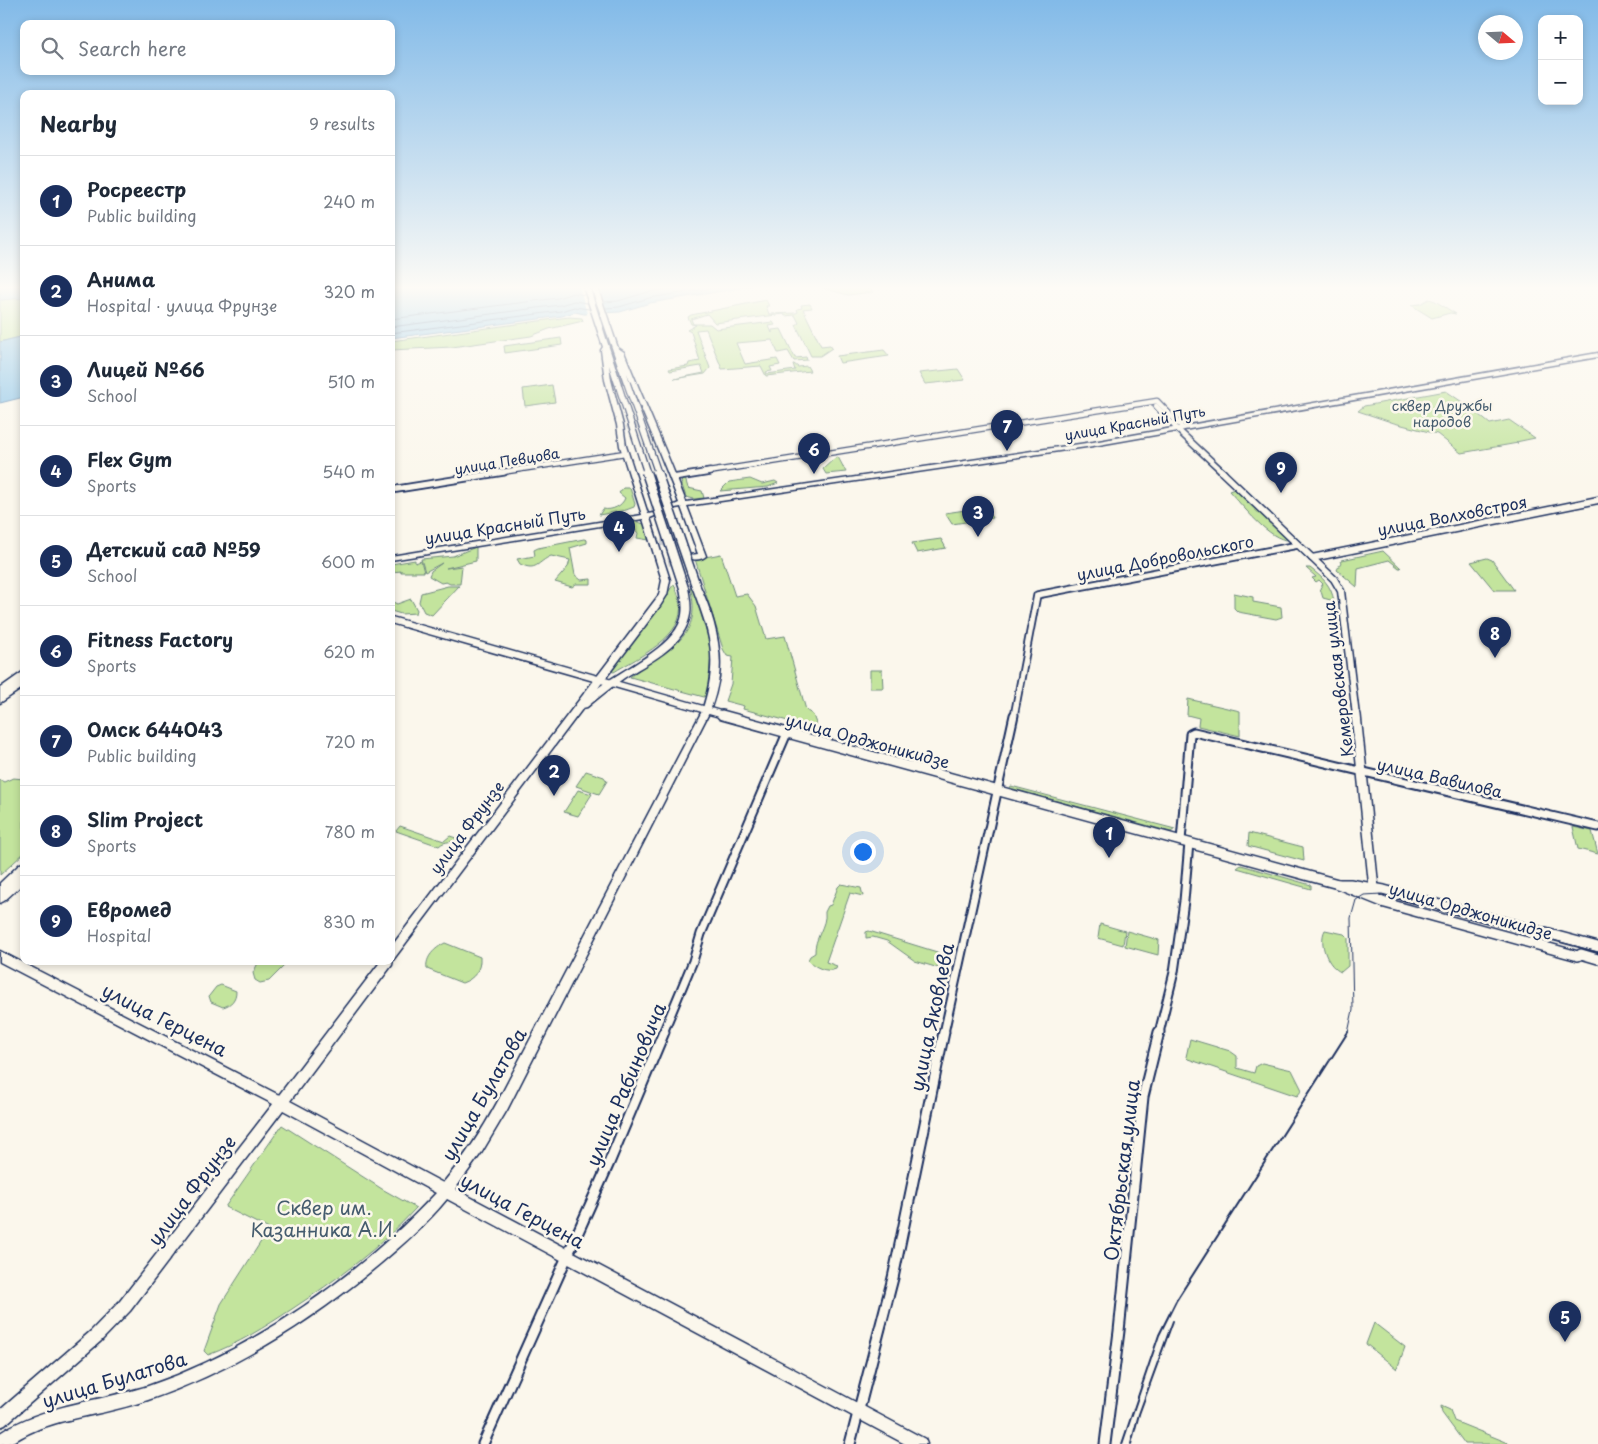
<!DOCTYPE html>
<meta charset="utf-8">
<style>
:root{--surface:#fff;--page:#f6f6f7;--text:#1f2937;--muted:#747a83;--line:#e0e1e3;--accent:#1b2f5e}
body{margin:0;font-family:"Playpen Sans",sans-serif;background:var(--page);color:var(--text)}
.controls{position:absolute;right:15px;top:15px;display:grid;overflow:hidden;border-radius:10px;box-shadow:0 2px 8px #0003}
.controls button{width:45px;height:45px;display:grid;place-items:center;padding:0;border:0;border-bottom:1px solid var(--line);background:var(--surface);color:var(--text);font:25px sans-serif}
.compass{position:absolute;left:1478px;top:15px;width:45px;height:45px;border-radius:50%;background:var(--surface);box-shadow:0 2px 8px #0003;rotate:109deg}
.you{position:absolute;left:862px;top:851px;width:18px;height:18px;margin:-12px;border:4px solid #fff;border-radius:50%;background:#1a73e8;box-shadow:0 0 0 8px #1a73e833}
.badge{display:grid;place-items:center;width:32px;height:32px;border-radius:50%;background:var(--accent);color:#fff;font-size:16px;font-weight:700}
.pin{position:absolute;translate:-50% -41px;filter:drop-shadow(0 1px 2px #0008)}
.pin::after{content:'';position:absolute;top:26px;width:18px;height:15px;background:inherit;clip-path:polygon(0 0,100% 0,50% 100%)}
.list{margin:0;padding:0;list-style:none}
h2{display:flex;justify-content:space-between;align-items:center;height:65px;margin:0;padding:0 20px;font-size:21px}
h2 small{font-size:16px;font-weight:400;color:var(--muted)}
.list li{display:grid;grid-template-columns:32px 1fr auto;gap:15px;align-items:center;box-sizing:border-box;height:90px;padding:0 20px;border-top:1px solid var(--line)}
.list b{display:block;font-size:19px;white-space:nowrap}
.list p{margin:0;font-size:16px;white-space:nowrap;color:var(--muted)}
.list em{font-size:16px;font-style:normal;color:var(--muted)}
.icon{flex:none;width:28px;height:28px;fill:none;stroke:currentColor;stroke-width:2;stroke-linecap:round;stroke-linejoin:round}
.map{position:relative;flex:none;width:1598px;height:1444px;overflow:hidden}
.search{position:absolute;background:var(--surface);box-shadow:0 2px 8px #0003;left:20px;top:20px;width:375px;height:55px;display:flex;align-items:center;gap:12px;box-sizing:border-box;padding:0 18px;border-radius:10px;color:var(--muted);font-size:19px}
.panel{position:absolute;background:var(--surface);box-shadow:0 2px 8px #0003;left:20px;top:90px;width:375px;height:875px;border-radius:10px}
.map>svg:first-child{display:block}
.green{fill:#c3e49d;stroke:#6f8a7e}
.water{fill:#89c3e8;stroke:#5d88b1}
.pier{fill:#fbf7ec}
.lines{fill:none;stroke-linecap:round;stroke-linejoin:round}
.shore{stroke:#476a95;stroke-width:1}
.primary-tunnel-far1{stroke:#cecfd0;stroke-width:5.5;stroke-dasharray:5.5 3;stroke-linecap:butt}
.primary-tunnel{stroke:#cecfd0;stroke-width:8;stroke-dasharray:8 4;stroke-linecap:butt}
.tertiary-far3-casing{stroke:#1b2f5e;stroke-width:7}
.tertiary-far2-casing{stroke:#1b2f5e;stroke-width:9}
.tertiary-far1-casing{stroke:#1b2f5e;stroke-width:11}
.tertiary-casing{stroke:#1b2f5e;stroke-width:13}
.secondary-far2-casing{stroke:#1b2f5e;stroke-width:8}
.secondary-far1-casing{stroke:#1b2f5e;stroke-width:9}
.secondary-casing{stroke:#1b2f5e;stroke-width:12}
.primary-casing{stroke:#1b2f5e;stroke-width:3}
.tertiary-far3{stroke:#fbf7ec;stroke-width:4.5}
.tertiary-far2{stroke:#fbf7ec;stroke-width:5.5}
.tertiary-far1{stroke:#fbf7ec;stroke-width:7}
.tertiary{stroke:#fbf7ec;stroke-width:9}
.secondary-far2{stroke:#fbf7ec;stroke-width:5}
.secondary-far1{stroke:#fbf7ec;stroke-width:6}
.secondary{stroke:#fbf7ec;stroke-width:9}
.primary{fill:#fbf7ec;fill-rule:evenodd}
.tram-far1{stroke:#1b2f5e;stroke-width:1}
.tram{stroke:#1b2f5e;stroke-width:2}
.primary-bridge-far1-casing{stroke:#1b2f5e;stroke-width:8;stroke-linecap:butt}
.primary-bridge-casing{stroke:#1b2f5e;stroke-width:11;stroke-linecap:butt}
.primary-bridge-far1{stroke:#fbf7ec;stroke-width:5.5}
.primary-bridge{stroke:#fbf7ec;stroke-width:8}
.labels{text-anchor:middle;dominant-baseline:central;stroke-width:5;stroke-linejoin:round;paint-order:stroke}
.far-park-label{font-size:14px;fill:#455c6e;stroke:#fbf7ec}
.far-street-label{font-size:14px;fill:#1b2f5e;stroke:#fbf7ec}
.street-label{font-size:16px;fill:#1b2f5e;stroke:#fbf7ec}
.near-street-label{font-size:19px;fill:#1b2f5e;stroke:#fbf7ec}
.near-park-label{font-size:19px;fill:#455c6e;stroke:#fbf7ec}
</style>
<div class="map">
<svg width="1598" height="1444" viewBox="0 0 1598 1444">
<rect width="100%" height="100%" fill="#fbf7ec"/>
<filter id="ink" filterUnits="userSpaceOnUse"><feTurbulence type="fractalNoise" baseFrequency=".02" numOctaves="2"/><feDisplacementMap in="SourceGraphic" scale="10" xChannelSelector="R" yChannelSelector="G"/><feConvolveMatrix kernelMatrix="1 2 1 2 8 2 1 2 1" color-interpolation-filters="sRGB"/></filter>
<g filter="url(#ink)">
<!-- green -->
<g class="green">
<polygon points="833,286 868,286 873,292 848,295 822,288"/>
<polygon points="24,298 24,336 0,342 0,300"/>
<polygon points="1429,299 1435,301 1456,314 1450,313 1432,318 1411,305 1420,304"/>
<polygon points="766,300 769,306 766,306 769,314 796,313 798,312 797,309 802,308 801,305 810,304 812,308 803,309 821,346 830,345 832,348 820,356 811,356 796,325 799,323 795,315 785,316 784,314 715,323 707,314 691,319 693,324 710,324 716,329 773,322 775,325 769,326 772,333 772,330 781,329 795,358 806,357 807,360 794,361 788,351 778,353 772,340 736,343 745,364 777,359 780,365 770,367 772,371 766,372 767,374 795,370 793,364 794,364 798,367 807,366 810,371 766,376 761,366 722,369 706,329 696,330 710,368 705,374 674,379 704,373 701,366 670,371 669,369 688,366 689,363 700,361 691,332 687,330 696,325 691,324 688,317 691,315"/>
<polygon points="569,317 582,318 583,321 549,329 531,336 452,347 391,350 391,341"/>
<polygon points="561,338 562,345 505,353 504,346"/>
<polygon points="884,350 889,356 840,363 837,356"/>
<polygon points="958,369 965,380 925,384 919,373"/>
<polygon points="552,385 555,402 525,406 523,389"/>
<polygon points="1446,391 1468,406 1490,424 1509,420 1535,438 1516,442 1518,443 1461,453 1437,434 1394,423 1358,411 1364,406"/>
<polygon points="838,457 846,472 826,474 823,469 835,458"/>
<polygon points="685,478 688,488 702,491 704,498 694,499 686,497 681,482"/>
<polygon points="750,479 762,484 775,481 778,483 768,487 720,491 729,482"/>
<path d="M 623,488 L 630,488 L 635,504 L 634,507 L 626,510 L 599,515 L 603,509 C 612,511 622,506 625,498 L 619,493 Z"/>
<path d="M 1237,488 L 1289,540 C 1270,541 1242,505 1229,491 Z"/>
<polygon points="986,507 993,518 952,524 945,513"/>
<polygon points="638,522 644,524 649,540 637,538 638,533 633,527 620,528 619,524"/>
<path d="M 584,539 L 587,540 L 587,543 L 570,548 L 575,575 L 581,580 L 591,579 L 591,584 L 576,584 L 572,587 L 555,582 L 568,567 L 570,560 L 551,556 C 537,562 537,572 520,564 L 517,559 L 535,556 L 534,550 L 538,548 Z"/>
<polygon points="941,539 946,548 917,553 912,543"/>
<polygon points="476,547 476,561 446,568 462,566 460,584 450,584 446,582 441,583 429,576 431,571 442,563 425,572 421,559 453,556"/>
<polygon points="1383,551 1401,568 1399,568 1389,560 1358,568 1357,587 1337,570 1342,560"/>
<polygon points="721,554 735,596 747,594 756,606 766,639 785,636 806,710 813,715 818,729 743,709 744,706 725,701 731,684 733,657 727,656 723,649 695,559"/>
<polygon points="1487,558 1492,560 1514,590 1494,590 1471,562"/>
<polygon points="415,560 415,563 421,561 424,572 400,572 402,571 391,572 391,564"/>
<path d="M 1306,568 L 1310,568 C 1323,578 1331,585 1334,601 L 1323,598 L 1320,588 L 1323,584 L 1319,580 L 1316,582 L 1312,578 L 1316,577 Z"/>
<path d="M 674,584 C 676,589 679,596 680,602 C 686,637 638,657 614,672 L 610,671 Z"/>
<polygon points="448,586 459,586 432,615 424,612 419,602 421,593"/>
<path d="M 690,587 L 692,587 C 700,614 725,672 704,697 L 630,677 C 662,649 705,642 690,587 Z"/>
<polygon points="1234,593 1253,597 1253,602 1281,607 1282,617 1276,619 1238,612 1234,608"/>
<polygon points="411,599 417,610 416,613 401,614 391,611 391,601 397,604"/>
<polygon points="870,670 882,670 883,688 870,688"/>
<polygon points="1188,699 1240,711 1240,736 1198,726 1199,718 1187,715"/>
<polygon points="586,771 604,777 607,781 599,794 576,786"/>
<polygon points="13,778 24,779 24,853 0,875 0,780 4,782"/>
<polygon points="1011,786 1175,829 1171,832 1010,788"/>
<polygon points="578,790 592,794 578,816 564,812"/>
<path d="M 400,826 L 444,841 L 450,836 L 459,839 C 453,843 445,840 439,846 L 396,831 Z"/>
<polygon points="1573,827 1592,831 1598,854 1578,849"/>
<polygon points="1249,833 1303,847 1304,861 1248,846"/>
<polygon points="1241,865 1311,885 1311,889 1237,868"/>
<path d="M 841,884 L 861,888 L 863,896 L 850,893 L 826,962 L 837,966 L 836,969 C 827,973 814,967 808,960 L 810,956 L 815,953 C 814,938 827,926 825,912 L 828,906 L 831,905 L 838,887 Z"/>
<polygon points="1100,924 1125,931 1123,945 1098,938"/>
<path d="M 1325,930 L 1344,934 L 1348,938 L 1348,966 L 1341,972 C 1328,967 1318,943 1325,930 Z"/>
<polygon points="869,931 937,952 942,956 945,966 942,969 915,961 887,941 873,937 866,938 866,932"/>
<polygon points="1127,931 1159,940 1158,955 1125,946"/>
<path d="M 445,943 L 480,957 C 481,970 474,979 462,983 L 427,969 C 425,957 435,948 445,943 Z"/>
<polygon points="259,961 289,961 269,981 260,983 255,980 253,973"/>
<path d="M 221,985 L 236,991 C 236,999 231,1005 223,1007 L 211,1002 L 209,996 L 216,987 Z"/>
<polygon points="1190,1039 1230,1051 1237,1056 1237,1068 1254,1073 1256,1066 1262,1063 1292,1070 1302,1090 1297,1096 1188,1059 1186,1057"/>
<path d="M 282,1125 L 382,1189 L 416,1208 C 380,1248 336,1280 292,1309 C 265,1327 238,1344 208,1355 L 204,1351 L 221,1304 L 269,1229 L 225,1207 Z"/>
<polygon points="1374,1323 1405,1347 1397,1369 1366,1344"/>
<polygon points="1441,1406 1450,1410 1454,1421 1511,1444 1465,1444 1442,1413"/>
</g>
<!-- water -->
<g class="water">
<polygon points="0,286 24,286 24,298 0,300"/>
<polygon points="391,286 752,286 650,303 620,312 584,314 575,312 562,316 391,338"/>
<polygon points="24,336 24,397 0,403 0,342"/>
</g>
<!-- pier -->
<polygon class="pier" points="579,286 598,286 609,315 588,317"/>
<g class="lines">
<!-- shore -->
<g class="shore">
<polyline points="604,302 618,301 648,292 690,286"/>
<polyline points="606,308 619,307 649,298 725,286"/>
<polyline points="391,319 558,298 573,293 585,295"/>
<polyline points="391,327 560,305 574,301 587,303"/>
<polyline points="391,333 561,311 574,307 589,309"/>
</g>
<!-- primary-tunnel-far1 -->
<polyline class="primary-tunnel-far1" points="627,429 633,425 645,425"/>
<!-- primary-tunnel -->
<g class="primary-tunnel">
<polyline points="651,510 675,506"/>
<polyline points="661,542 675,543 685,538"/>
<polyline points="668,562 693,557"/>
</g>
<defs>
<g id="tertiary-far3">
<polyline points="1156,406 1177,429"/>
<polyline points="496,473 625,453"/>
<polyline points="702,473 1157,401 1183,428"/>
</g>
<g id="tertiary-far2">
<polyline points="673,478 710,472"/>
<polyline points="391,490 504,472"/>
<polyline points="1014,716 1037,595 1298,545"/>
</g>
<g id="tertiary-far1">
<polyline points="1181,841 1190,734 1194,732 1598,827"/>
<polyline points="663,1033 693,961 701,934 787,733"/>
<polyline points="944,1033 1014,715"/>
<polyline points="1159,1033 1174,972 1184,901 1189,843"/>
</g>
<g id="tertiary">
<polyline points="483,1444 609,1163 664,1032"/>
<polyline points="850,1444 893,1278 944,1032"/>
<polyline points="1105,1444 1119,1331 1143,1097 1159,1032"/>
</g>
<polyline id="secondary-far2" points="1177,429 1224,473"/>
<g id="secondary-far1">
<polyline points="1222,472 1334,579 1341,591 1356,716"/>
<polyline points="1312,558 1598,500"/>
<polyline points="391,620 727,716"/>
</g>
<g id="secondary">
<polyline points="722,715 1338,884 1385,903 1578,956 1581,954 1598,959"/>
<polyline points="1356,715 1375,898"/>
<polyline points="1338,884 1350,884 1384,890 1598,947"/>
</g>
<g id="primary">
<path d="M 583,286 L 589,286 L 621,384 L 618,386 L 615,384 L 609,365 L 611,380 L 623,425 L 626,446 L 648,514 L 653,513 L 657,515 L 650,518 L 670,580 L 667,595 L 660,606 L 598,688 C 621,670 673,648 681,619 C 684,609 682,598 680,588 L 684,585 L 688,588 C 690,598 692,609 689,619 C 681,649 647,663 624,678 C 611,687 599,697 587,707 L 583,708 L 393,960 L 392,965 L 290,1101 L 443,1183 C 465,1157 482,1131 498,1101 L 702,711 C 719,659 711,636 692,586 L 693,584 L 699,584 C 712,611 723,647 719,677 C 717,689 714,700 710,711 L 507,1110 L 482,1152 L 455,1189 L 925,1439 L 927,1444 L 905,1444 L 447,1199 C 425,1226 397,1250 370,1272 C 303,1327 229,1372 148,1400 C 119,1410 89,1415 60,1422 C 51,1425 42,1427 34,1431 C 21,1436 14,1444 0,1444 L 0,1433 C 45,1404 98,1402 148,1386 C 256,1349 358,1276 436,1193 L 283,1110 L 130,1311 L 101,1341 L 5,1425 L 0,1427 L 0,1410 L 91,1331 L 120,1301 L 273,1104 L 0,962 L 0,951 L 279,1095 L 381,961 L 391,961 L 391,947 L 659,595 L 662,580 L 643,519 L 391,560 L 391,556 L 642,515 L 620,446 L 617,425 L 605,380 L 601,350 L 603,347 Z"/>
<path d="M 591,286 L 597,286 L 618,348 L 624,352 C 644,402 667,452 686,502 L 1093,442 L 1598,353 L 1598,357 L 1093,446 L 687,506 L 706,556 C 702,560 693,561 689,557 L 690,555 L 698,554 L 681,507 L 675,508 L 672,506 L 679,503 C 663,459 644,417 627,373 L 630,383 L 627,385 L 624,383 Z"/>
<polygon points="24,671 24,687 0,703 0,688"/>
<polygon points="24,863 24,883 4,901 0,903 0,883 20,864"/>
</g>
</defs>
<!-- tertiary-far3 casing -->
<use href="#tertiary-far3" class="tertiary-far3-casing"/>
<!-- tertiary-far2 casing -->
<use href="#tertiary-far2" class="tertiary-far2-casing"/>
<!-- tertiary-far1 casing -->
<use href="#tertiary-far1" class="tertiary-far1-casing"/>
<!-- tertiary casing -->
<use href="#tertiary" class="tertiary-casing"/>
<!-- secondary-far2 casing -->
<use href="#secondary-far2" class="secondary-far2-casing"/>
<!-- secondary-far1 casing -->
<use href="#secondary-far1" class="secondary-far1-casing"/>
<!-- secondary casing -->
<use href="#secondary" class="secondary-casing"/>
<!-- primary casing -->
<use href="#primary" class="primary-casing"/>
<!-- tertiary-far3 -->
<use href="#tertiary-far3" class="tertiary-far3"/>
<!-- tertiary-far2 -->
<use href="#tertiary-far2" class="tertiary-far2"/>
<!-- tertiary-far1 -->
<use href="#tertiary-far1" class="tertiary-far1"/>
<!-- tertiary -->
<use href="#tertiary" class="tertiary"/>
<!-- secondary-far2 -->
<use href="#secondary-far2" class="secondary-far2"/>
<!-- secondary-far1 -->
<use href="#secondary-far1" class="secondary-far1"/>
<!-- secondary -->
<use href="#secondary" class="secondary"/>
<!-- primary -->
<use href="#primary" class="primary"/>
<!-- tram-far1 -->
<polyline class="tram-far1" points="1348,1033 1353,1010 1351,918 1356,900 1364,895 1382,894 1598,952"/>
<!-- tram -->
<g class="tram">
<polyline points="1122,1444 1159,1335 1176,1301 1348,1032"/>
<polyline points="1131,1444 1139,1414 1173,1321"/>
</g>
<defs>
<g id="primary-bridge-far1">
<polyline points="627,383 658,473"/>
<polyline points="618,384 647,473"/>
</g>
<g id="primary-bridge">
<polyline points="646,472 684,588"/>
<polyline points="657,472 696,586"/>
</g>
</defs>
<!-- primary-bridge-far1 casing -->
<use href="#primary-bridge-far1" class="primary-bridge-far1-casing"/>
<!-- primary-bridge casing -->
<use href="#primary-bridge" class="primary-bridge-casing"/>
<!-- primary-bridge-far1 -->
<use href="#primary-bridge-far1" class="primary-bridge-far1"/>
<!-- primary-bridge -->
<use href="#primary-bridge" class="primary-bridge"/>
</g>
</g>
<!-- sky -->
<linearGradient id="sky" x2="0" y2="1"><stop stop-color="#82bae8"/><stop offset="0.59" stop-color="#fdfbf6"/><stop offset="1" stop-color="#fdfbf6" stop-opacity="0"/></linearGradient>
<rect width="1598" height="488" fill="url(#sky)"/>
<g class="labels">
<!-- far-park labels -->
<g class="far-park-label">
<text x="1442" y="405">сквер Дружбы<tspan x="1442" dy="16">народов</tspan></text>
</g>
<!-- far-street labels -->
<g class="far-street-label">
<text transform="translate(1135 423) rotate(-10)">улица Красный Путь</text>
<text transform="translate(507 461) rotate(-9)">улица Певцова</text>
</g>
<!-- street labels -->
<g class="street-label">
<text transform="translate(1452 515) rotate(-11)">улица Волховстроя</text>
<text transform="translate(505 525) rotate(-9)">улица Красный Путь</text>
<text transform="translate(1165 557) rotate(-11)">улица Добровольского</text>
<text transform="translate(1337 679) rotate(-97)">Кемеровская улица</text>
<text transform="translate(868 740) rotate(15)">улица Орджоникидзе</text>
<text transform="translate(1440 777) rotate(13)">улица Вавилова</text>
<text transform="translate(466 827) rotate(-53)">улица Фрунзе</text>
<text transform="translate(1471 910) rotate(16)">улица Орджоникидзе</text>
</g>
<!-- near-street labels -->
<g class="near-street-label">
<text transform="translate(931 1017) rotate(-78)">улица Яковлева</text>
<text transform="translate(165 1019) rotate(27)">улица Герцена</text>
<text transform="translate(625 1084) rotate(-67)">улица Рабиновича</text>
<text transform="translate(483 1094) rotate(-60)">улица Булатова</text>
<text transform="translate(1121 1170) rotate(-83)">Октябрьская улица</text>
<text transform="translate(191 1190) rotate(-53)">улица Фрунзе</text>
<text transform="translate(523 1210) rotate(28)">улица Герцена</text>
<text transform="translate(114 1379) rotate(-17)">улица Булатова</text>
</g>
<!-- near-park labels -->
<g class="near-park-label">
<text x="324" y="1207">Сквер им.<tspan x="324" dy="22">Казанника А.И.</tspan></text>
</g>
</g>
</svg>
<div class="controls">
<button>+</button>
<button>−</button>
</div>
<svg class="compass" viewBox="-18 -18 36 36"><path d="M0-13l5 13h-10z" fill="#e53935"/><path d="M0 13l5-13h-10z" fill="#747a83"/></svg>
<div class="you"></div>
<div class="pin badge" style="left:1109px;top:858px">1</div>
<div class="pin badge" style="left:554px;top:796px">2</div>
<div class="pin badge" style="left:978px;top:537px">3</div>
<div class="pin badge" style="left:619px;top:552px">4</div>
<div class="pin badge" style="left:1565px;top:1342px">5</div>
<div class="pin badge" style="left:814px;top:474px">6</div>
<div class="pin badge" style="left:1007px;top:451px">7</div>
<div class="pin badge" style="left:1495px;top:658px">8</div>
<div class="pin badge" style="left:1281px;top:493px">9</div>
<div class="search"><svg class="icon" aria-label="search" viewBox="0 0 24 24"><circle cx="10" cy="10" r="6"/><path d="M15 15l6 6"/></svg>Search here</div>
<section class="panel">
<h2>Nearby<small>9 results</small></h2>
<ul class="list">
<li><span class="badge">1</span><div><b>Росреестр</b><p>Public building</p></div><em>240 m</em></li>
<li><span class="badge">2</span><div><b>Анима</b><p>Hospital · улица Фрунзе</p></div><em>320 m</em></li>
<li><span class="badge">3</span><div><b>Лицей №66</b><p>School</p></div><em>510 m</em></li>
<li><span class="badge">4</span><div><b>Flex Gym</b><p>Sports</p></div><em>540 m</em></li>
<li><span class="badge">5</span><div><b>Детский сад №59</b><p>School</p></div><em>600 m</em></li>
<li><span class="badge">6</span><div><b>Fitness Factory</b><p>Sports</p></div><em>620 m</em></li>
<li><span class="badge">7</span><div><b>Омск 644043</b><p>Public building</p></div><em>720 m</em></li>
<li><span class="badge">8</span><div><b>Slim Project</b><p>Sports</p></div><em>780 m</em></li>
<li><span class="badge">9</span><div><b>Евромед</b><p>Hospital</p></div><em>830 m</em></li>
</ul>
</section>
</div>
